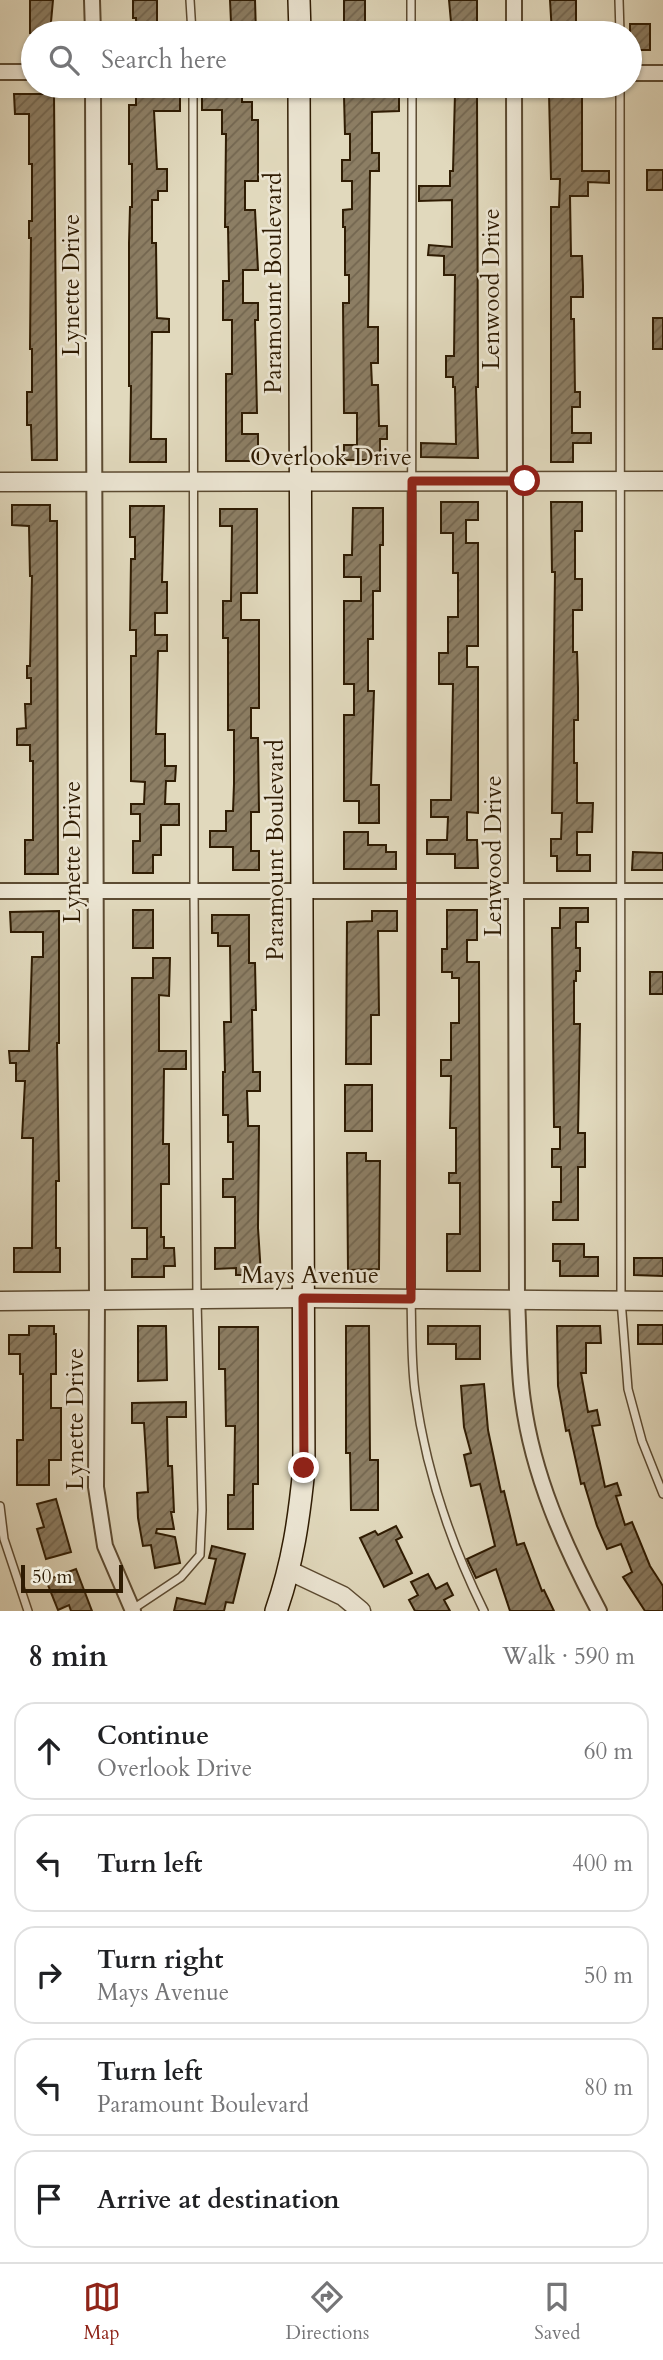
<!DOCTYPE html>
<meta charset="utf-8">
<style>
:root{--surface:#fff;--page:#f2f2f2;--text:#202124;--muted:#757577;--line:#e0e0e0;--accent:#8f2418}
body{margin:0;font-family:Cardo,serif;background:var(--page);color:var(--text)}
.scale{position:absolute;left:21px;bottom:18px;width:102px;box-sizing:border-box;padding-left:7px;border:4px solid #2f1c03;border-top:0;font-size:19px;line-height:24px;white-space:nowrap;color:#2f1c03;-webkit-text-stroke:5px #ece6d4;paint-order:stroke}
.stop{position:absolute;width:21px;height:21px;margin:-16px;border:5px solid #8f2418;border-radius:50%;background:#fff}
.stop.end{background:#8f2418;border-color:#fff;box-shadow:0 2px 7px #0008}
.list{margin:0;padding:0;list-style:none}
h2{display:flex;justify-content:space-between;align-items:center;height:91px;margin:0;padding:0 28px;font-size:30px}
h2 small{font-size:23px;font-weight:400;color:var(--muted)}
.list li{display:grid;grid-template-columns:46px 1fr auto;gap:21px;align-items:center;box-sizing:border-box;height:98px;margin:0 14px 14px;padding:0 14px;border:2px solid var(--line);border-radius:21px}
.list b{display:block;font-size:26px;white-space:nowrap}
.list p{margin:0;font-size:23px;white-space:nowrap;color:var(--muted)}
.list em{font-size:23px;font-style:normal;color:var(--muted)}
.icon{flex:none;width:38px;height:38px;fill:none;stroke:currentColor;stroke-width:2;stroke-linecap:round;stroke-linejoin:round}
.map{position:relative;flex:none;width:663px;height:1611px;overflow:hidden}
.search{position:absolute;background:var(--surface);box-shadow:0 2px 5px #0004;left:21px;right:21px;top:21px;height:77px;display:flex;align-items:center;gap:18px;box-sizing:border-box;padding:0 24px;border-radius:38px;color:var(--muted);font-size:26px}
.sheet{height:651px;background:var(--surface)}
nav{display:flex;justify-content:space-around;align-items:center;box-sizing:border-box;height:98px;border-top:2px solid var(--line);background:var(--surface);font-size:19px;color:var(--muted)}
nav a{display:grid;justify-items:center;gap:4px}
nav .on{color:var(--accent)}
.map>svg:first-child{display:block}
.building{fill:url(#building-hatch);stroke:#2f1c03;stroke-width:2}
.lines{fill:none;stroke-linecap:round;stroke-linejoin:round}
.service-casing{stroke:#5c4b32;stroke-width:10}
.minor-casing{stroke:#5c4b32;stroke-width:18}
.tertiary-casing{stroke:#5c4b32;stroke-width:21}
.secondary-casing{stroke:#2f1c03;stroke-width:24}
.service{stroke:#ece6d4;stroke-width:7}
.minor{stroke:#ece6d4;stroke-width:14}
.tertiary{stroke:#ece6d4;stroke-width:18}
.secondary{stroke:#ece6d4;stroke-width:21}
.route{stroke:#8f2418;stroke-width:9}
.labels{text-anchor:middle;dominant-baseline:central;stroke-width:5;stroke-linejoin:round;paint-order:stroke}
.street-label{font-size:24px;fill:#2f1c03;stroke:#ece6d4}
</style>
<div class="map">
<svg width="663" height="1611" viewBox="0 0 663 1611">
<defs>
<pattern id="building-hatch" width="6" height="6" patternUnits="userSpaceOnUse" patternTransform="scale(1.75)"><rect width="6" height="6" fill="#8c7e64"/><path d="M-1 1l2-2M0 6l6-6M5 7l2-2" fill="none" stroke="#736650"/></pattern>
</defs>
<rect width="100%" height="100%" fill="#e1d9bd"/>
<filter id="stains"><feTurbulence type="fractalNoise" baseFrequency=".00286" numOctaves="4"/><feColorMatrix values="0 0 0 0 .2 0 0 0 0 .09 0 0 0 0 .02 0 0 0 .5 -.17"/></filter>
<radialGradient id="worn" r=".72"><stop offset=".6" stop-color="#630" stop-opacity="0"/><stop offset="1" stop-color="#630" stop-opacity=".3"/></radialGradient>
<!-- building -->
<g class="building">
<polygon points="30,0 53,0 50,33 30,33"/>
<polygon points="133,0 157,0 157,33 136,33 136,18 133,18"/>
<polygon points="230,0 255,0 256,33 228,33 228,23 231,23"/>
<rect x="344" y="0" width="21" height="33"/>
<polygon points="449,0 477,0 477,33 452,33"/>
<polygon points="550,0 576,0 576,33 552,33"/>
<rect x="630" y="24" width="20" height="26"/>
<polygon points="136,93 180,95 180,111 154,111 157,169 167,169 167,191 158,191 158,200 152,200 152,243 156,243 157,318 169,319 169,332 152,332 151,439 166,439 166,462 130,462 131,386 129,386 129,243 130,207 132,207 132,164 129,164 129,105 136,105"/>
<polygon points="202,93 242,93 242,102 252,102 252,120 258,120 258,181 245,181 245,210 255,210 258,270 243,270 243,303 258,303 258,320 255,320 257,413 242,413 242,434 258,434 258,461 226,461 226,374 232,374 232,320 223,320 223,281 229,281 228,227 225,227 226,134 222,134 222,110 202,110"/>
<polygon points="455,93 477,93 478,387 476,387 478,458 421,457 421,443 456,444 455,387 453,387 453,377 446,377 446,356 454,356 455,275 444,275 444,256 428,255 429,245 452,247 452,200 419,201 419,186 450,186 450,171 453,171"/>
<polygon points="549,93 582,93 582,171 609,171 609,183 588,182 588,196 570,196 571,256 582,256 583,286 583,297 571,297 571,319 574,319 575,392 580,392 580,407 572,407 572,433 591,433 591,443 573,443 573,462 551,462 551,207 559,207 560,179 551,179"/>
<polygon points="14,94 54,94 57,460 32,460 31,425 27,425 27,392 32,392 32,349 30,349 31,238 29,238 29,221 32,221 32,164 29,164 29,114 15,114"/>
<polygon points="344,96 399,96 399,111 372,112 372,153 379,153 379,171 370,171 368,327 378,327 378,363 371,363 372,385 378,385 379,426 387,426 387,439 380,439 380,460 344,460 344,445 357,445 357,413 344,413 343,303 349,303 349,275 345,275 345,227 343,227 343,210 352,209 352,181 342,181 342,160 350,160 350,134 345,134"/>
<rect x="647" y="170" width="16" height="20"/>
<rect x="653" y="318" width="10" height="31"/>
<polygon points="441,502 478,502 478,520 466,520 466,543 478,543 478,646 467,646 467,667 478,667 478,813 467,812 467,840 477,840 478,868 455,868 455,854 427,854 427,840 447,840 448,817 431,817 431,800 451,800 453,684 439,684 439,653 448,653 448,617 458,617 458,573 453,573 453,533 441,533"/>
<polygon points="551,502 582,502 582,531 575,531 575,579 582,579 582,610 573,610 573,652 577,652 578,688 578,720 574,720 574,763 577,763 577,803 593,803 592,832 577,832 577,855 590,855 590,871 557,871 557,856 551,856 551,839 561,839 562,813 552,813 555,572 552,572"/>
<polygon points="12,505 50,505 50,521 57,521 58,874 25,874 25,840 33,840 33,761 30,761 30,745 17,745 17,729 26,728 25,704 31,704 31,678 27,678 27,666 30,666 32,576 30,576 29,526 12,525"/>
<polygon points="130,506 164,506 162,582 167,582 167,613 155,613 155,635 167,635 167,651 158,651 156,734 165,734 165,766 176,766 175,781 166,781 165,804 179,804 179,825 161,825 161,855 153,855 153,873 133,873 133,841 140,841 140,814 131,814 131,804 144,804 145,782 131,781 131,656 136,656 136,630 130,630 131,559 135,559 135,537 130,537"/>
<polygon points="353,508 383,508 383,545 380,545 380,591 373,591 373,639 368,639 368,691 374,691 371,785 379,785 379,823 359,823 359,801 344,801 344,715 354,715 354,684 344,684 344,601 361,601 361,577 344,577 344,555 352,555"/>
<polygon points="220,509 257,509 257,593 241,593 241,620 259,620 259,708 251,708 251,738 258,738 259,812 251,812 251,851 259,851 259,870 233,870 233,847 210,847 210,831 226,831 226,811 233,811 234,784 234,730 228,730 228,638 223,638 223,601 231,601 232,526 220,526"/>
<polygon points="344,832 368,832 368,845 386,845 386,852 396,852 396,869 344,869"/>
<polygon points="633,852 663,853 663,870 632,870"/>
<polygon points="560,908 588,908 588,922 576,922 576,948 580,948 580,971 576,971 576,981 574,981 574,1024 580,1024 578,1133 585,1133 585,1167 578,1167 578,1220 553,1220 553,1202 561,1202 561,1167 552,1167 552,1149 560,1149 560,1127 554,1127 552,928 560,928"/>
<rect x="133" y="910" width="20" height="38"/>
<polygon points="447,910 477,910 477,940 467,940 467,962 479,962 480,1271 447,1271 447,1234 460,1234 460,1183 449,1183 449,1173 456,1173 456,1128 450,1128 451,1076 441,1076 441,1060 451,1060 451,1023 459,1023 459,978 452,978 452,972 442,972 442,949 447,949"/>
<polygon points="59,911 59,1043 57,1043 59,1181 56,1181 56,1248 60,1248 60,1272 14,1272 14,1248 32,1248 33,1138 22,1138 25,1081 16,1081 16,1063 10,1063 9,1051 29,1051 32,957 43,957 43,932 11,932 10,912"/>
<polygon points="372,911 397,911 397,931 378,931 379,1015 371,1015 371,1064 346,1064 347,922 372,921"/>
<polygon points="212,915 249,915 249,963 255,963 256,1010 252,1010 253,1072 260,1072 260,1091 247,1091 248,1126 259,1126 258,1228 261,1275 236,1275 236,1268 215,1269 215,1248 235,1248 235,1197 223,1197 223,1179 233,1179 233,1142 228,1142 228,1115 223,1115 223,1072 225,1072 224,1022 231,1022 230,946 218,946 218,933 212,933"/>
<polygon points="153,958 170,958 169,996 159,995 159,1051 186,1051 186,1069 164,1069 163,1144 169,1144 169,1184 161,1184 161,1237 164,1237 164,1248 174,1248 175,1266 164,1266 164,1277 132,1277 132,1259 147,1259 147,1228 132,1228 132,978 153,978"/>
<rect x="650" y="972" width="13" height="22"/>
<rect x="345" y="1085" width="27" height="46"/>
<polygon points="347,1153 366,1153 366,1161 380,1161 379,1269 348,1270"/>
<polygon points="553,1244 584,1244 584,1257 598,1257 598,1276 560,1276 560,1261 553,1261"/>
<polygon points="634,1258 663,1258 663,1276 634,1275"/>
<rect x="638" y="1325" width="25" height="19"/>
<polygon points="29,1326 54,1326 54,1334 56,1334 56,1374 51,1374 51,1408 61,1408 61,1460 49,1460 49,1485 17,1485 17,1440 23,1440 23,1374 20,1374 20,1354 9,1354 9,1335 29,1335"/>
<polygon points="138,1326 166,1326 167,1380 138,1381"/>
<polygon points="346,1326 369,1326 370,1460 378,1460 378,1510 351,1510 350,1453 346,1453"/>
<polygon points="428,1326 480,1326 480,1359 456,1359 456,1344 428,1344"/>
<polygon points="557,1326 600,1326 601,1343 586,1343 586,1373 581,1373 588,1412 597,1410 600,1425 592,1426 605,1487 617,1483 621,1495 616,1496 625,1525 632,1522 650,1566 663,1586 663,1611 645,1611 623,1577 632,1572 621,1544 607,1549 597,1526 584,1483 581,1484 569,1430 566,1431 558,1386"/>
<polygon points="219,1327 258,1327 258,1484 253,1484 253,1529 228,1529 228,1495 234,1495 235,1426 226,1426 225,1369 219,1369"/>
<polygon points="484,1384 488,1430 501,1492 504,1491 517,1545 524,1543 542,1591 544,1590 554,1611 510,1611 496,1569 476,1578 467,1559 495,1546 480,1484 471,1486 464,1455 471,1453 464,1427 461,1386"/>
<polygon points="186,1402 186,1417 167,1417 168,1466 172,1466 174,1512 171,1512 174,1529 157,1529 156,1533 175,1537 180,1563 155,1568 151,1545 143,1546 138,1518 137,1493 148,1492 146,1455 144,1423 132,1423 132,1403"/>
<polygon points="56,1499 71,1552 46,1559 37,1529 44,1527 37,1504"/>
<polygon points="396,1526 402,1537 396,1540 412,1573 384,1587 360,1538 375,1531 378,1535"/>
<polygon points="212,1546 245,1554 233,1603 226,1602 224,1611 174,1611 177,1598 205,1604 216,1559 209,1558"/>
<polygon points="76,1569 92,1611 71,1611 69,1605 58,1610 46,1580"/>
<polygon points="428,1574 436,1589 447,1583 453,1595 444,1600 450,1611 415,1611 409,1600 418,1595 411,1582"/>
</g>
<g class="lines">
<defs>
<g id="service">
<polyline points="190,0 192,33"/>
<polyline points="411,0 411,33"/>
<polyline points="619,0 620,33"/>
<path d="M 412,86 L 411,1299 C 412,1329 411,1361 415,1391 C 425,1467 450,1542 484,1611"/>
<polyline points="620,86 621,1300 628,1389 642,1441 663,1494"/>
<polyline points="0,1506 4,1539 28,1611"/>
<polyline points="133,1609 181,1577 200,1555 202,1510 197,1300 194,891 193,86"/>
</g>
<g id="minor">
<polyline points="92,0 93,33"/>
<polyline points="514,33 514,0"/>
<polyline points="0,72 33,72"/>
<polyline points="630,73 663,73"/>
<polyline points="93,86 97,1301 96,1487 105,1546 133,1611"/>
<path d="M 514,86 L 517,1300 C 519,1333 518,1368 523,1401 C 533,1476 564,1545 599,1611"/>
<polyline points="0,891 663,891"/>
</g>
<g id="tertiary">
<polyline points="0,482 663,481"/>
<polyline points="0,1301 303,1298 663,1301"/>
<polyline points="290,1571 343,1596 361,1611"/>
</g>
<g id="secondary">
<polyline points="299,0 300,33"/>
<path d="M 276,1611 C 293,1562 299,1519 304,1468 L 299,86"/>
</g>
</defs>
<!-- service casing -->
<use href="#service" class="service-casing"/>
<!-- minor casing -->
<use href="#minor" class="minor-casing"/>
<!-- tertiary casing -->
<use href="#tertiary" class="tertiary-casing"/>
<!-- secondary casing -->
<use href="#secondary" class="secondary-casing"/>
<!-- service -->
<use href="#service" class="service"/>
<!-- minor -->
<use href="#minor" class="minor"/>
<!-- tertiary -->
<use href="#tertiary" class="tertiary"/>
<!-- secondary -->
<use href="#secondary" class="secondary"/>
</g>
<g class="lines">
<!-- route -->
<polyline class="route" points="304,1468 303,1298 411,1299 412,481 525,481"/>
</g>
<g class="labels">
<!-- street labels -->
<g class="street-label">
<text transform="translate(273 283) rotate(-90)">Paramount Boulevard</text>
<text transform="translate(71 285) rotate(-90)">Lynette Drive</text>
<text transform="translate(491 289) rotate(-90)">Lenwood Drive</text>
<text x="331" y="457">Overlook Drive</text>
<text transform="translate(275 850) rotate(-90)">Paramount Boulevard</text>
<text transform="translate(72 852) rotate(-90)">Lynette Drive</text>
<text transform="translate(493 856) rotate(-90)">Lenwood Drive</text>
<text x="310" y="1275">Mays Avenue</text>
<text transform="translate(75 1419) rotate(-90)">Lynette Drive</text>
</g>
</g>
<rect width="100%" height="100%" filter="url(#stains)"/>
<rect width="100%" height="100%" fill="url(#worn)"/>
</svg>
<div class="scale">50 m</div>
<div class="stop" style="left:525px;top:481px"></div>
<div class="stop end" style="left:304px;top:1468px"></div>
<div class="search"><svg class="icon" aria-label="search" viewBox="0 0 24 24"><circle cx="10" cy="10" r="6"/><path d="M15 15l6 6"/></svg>Search here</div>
</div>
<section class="sheet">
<h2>8 min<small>Walk · 590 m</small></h2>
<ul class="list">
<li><svg class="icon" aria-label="ahead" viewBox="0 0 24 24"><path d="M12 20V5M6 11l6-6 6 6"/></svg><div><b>Continue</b><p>Overlook Drive</p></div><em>60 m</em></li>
<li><svg class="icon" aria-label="left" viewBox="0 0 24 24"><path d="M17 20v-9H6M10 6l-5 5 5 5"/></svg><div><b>Turn left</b></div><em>400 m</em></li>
<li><svg class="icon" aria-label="right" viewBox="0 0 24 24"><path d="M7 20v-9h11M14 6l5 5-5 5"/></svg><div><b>Turn right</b><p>Mays Avenue</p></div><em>50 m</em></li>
<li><svg class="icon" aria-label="left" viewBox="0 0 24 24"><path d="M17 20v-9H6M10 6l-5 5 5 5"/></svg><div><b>Turn left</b><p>Paramount Boulevard</p></div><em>80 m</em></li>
<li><svg class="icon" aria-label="arrive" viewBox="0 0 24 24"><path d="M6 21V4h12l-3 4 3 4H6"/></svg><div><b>Arrive at destination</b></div></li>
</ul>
</section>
<nav>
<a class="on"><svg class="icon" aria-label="map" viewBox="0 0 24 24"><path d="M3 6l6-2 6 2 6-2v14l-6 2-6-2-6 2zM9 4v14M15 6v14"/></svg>Map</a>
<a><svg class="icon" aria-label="directions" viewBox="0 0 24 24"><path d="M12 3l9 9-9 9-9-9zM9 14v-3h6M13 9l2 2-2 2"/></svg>Directions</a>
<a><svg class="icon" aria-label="saved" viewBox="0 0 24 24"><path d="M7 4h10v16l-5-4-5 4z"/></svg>Saved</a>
</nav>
